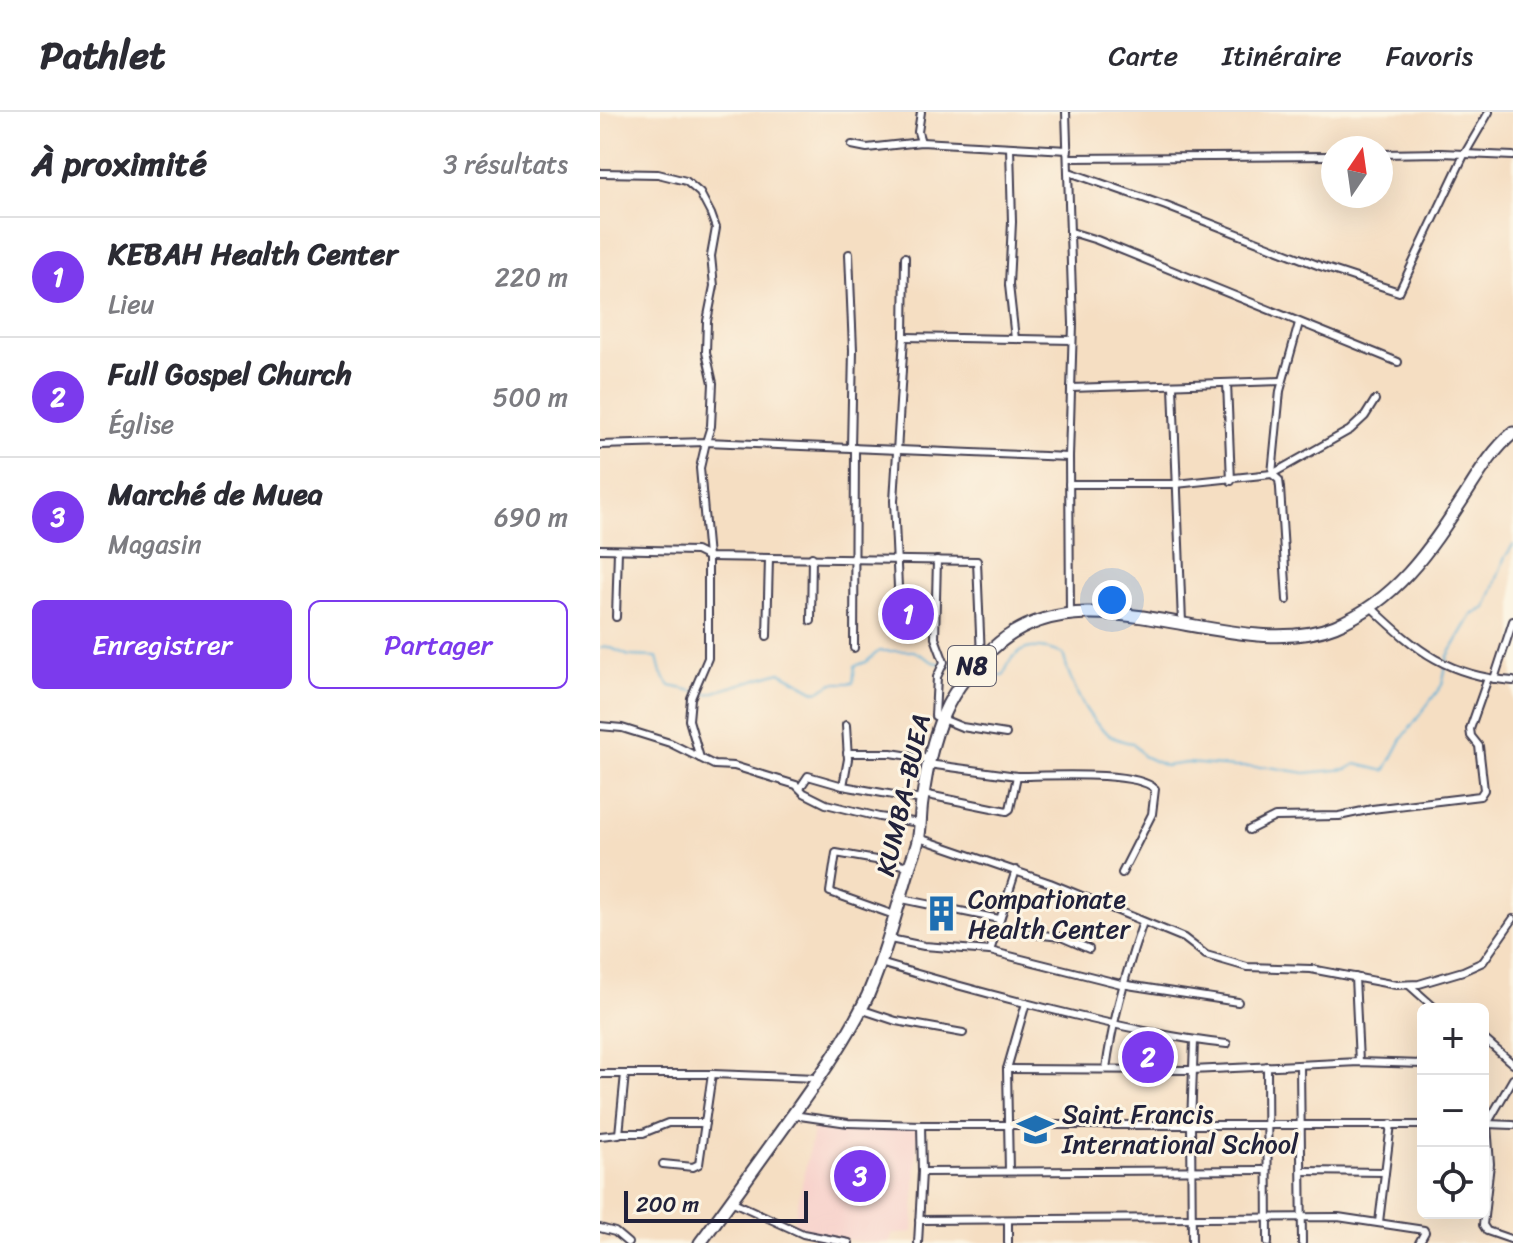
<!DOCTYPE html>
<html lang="fr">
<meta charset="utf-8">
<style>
:root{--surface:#fff;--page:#f2f2f3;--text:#2b2b33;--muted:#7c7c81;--line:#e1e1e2;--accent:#7c3aed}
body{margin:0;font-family:Sriracha,sans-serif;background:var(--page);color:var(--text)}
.controls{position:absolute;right:24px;bottom:24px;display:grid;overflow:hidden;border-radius:12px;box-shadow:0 8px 32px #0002}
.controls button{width:72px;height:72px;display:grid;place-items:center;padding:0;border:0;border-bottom:2px solid var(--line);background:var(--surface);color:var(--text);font:40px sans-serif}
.compass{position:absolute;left:721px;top:24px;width:72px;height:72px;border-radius:50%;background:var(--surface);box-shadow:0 8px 32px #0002;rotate:13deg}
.scale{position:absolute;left:24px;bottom:20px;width:184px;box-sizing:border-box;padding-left:8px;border:4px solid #22223b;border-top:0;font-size:22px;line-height:28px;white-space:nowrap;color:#22223b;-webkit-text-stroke:6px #fcf5e5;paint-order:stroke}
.you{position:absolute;left:512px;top:488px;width:28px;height:28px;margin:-20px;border:6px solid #fff;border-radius:50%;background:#1a73e8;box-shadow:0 0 0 12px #1a73e833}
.badge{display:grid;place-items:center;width:52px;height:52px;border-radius:50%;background:var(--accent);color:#fff;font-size:26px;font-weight:700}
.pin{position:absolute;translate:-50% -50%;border:4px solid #fff;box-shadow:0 2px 8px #0006}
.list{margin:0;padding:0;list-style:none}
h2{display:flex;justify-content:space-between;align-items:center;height:104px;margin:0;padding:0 32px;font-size:34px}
h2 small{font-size:26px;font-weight:400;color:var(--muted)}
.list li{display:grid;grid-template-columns:52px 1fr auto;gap:24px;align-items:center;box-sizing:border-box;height:120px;padding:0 32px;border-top:2px solid var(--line)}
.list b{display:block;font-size:30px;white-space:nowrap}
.list p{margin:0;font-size:26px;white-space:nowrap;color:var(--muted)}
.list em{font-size:26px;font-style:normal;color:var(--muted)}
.actions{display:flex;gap:16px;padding:24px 32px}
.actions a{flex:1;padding:18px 0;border:2px solid var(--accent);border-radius:12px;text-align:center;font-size:28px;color:var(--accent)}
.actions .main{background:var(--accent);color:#fff}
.icon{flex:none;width:44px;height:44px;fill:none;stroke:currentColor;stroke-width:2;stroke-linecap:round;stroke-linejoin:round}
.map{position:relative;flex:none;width:913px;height:1131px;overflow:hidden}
header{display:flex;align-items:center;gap:48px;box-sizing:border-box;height:112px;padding:0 40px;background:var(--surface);border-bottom:2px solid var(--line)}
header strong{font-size:38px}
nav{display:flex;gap:44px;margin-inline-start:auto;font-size:28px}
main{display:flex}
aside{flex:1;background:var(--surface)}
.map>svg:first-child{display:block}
.built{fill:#f7d0ca}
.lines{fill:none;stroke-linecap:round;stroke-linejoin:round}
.stream{stroke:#5aaed6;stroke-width:2}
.street-casing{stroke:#423e4f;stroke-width:10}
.highway-casing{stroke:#423e4f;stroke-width:15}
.street{stroke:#fff;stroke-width:6}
.highway{stroke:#fff;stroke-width:11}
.labels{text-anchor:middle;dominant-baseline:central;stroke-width:6;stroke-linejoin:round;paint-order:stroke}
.shield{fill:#fcf5e5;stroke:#63616e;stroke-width:2}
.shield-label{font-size:24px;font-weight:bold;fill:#22223b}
.street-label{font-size:26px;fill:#22223b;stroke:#fcf5e5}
.poi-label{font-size:26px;fill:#22223b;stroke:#fcf5e5;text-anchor:start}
</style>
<header>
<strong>Pathlet</strong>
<nav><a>Carte</a><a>Itinéraire</a><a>Favoris</a></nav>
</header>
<main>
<aside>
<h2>À proximité<small>3 résultats</small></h2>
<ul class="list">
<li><span class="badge">1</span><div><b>KEBAH Health Center</b><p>Lieu</p></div><em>220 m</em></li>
<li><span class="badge">2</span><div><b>Full Gospel Church</b><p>Église</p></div><em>500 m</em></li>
<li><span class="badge">3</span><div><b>Marché de Muea</b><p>Magasin</p></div><em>690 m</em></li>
</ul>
<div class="actions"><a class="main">Enregistrer</a><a>Partager</a></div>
</aside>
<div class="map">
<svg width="913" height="1131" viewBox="0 0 913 1131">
<rect width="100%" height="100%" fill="#fcf5e5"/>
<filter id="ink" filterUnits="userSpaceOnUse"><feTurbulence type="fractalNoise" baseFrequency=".0125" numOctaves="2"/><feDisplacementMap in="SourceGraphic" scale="16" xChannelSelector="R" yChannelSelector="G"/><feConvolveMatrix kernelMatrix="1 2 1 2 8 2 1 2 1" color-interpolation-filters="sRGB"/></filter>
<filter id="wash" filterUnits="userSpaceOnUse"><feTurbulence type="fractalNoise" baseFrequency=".006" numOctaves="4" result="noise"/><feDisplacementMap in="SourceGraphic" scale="32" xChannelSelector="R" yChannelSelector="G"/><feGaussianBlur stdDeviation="1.8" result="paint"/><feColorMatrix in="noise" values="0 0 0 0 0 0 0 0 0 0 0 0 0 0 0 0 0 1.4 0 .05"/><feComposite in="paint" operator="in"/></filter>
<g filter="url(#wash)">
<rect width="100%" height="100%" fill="#f5dec2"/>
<!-- built -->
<polygon class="built" points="215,1011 318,1014 313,1120 292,1122 290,1131 267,1131 221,1123 193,1114"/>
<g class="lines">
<!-- stream -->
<g class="stream">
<polyline points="0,536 9,535 29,544 57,545 61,561 70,574 108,582 180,560 217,580 233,571 253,571 255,554 266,550 279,539 314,539 333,550 353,554 364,560"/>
<path d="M 374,563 L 384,559 L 392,563 L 404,563 C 414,531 437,532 463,542 C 472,576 493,628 533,631 L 543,644 L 565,654 L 587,651 L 635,655 L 669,655 L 705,661 L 747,657 L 756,652 L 785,659 L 802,627 L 842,573 L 848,544 L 872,503 L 886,496 L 905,445 L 913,433"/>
</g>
</g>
</g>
<g filter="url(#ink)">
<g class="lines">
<defs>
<g id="street">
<polyline points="466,0 473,212 469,345 470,503"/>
<polyline points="321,30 318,20 321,0"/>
<polyline points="252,33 267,36 321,30 468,38"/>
<polyline points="410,35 412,110 409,173 415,227"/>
<polyline points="781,42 841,41 913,44"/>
<polyline points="468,46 733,44"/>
<polyline points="469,60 566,94 720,154 799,180 864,43 889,0"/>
<polyline points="0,61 58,62 86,69 100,81 111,102 116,116 111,144 114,174 107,209 106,240 113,271 111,314 106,330 0,333"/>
<polyline points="471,120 497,128 798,250"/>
<polyline points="249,142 253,238 251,336"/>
<polyline points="304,225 472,228"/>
<polyline points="627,271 631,369"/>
<polyline points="573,274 582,511"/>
<polyline points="471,276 682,269"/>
<polyline points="469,372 576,372 672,362 750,318 765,304 775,288"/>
<polyline points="0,437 96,439 108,445 377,449 381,546"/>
<polyline points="337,448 335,526 344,550 337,565 335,604 362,615 406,622"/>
<polyline points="687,488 680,376 679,368 672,362 680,279 699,211"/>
<path d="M 772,496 C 817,539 848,564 913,569"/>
<polyline points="16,505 18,438"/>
<polyline points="211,509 212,445"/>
<polyline points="293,511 298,475 294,389 304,225 305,145"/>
<polyline points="167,524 169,446"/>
<polyline points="254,536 255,336"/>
<polyline points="894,567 913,509"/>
<polyline points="0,614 22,616 70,631 114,653 134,654 196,673 204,681 226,692 279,705 320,711"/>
<polyline points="247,641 291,641 329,647"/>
<polyline points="100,646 89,608 91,586 108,546 108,445 100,356 106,330 469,345"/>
<polyline points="328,652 417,664"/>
<polyline points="243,674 248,647 246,613"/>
<polyline points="200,676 208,664 243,674 322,688"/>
<path d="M 323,682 L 407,699 L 410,697 L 417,664 C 445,664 537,658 555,677 L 552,702 L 522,761"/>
<polyline points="649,718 675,705 739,704 772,697 880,684 884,678 879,634 871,624 870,617 888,566"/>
<polyline points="319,726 450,771 584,826 606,843 647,855 711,857 796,873 819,872 863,859 883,850 913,807"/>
<polyline points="302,787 399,807"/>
<polyline points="297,804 230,780 236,741 310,754"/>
<polyline points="396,818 461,825 489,837"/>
<polyline points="290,827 324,834 390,839 521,872 638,890"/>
<polyline points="390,839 416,758"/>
<path d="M 280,851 C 347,871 414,889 482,905 C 530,916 578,927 627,932"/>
<polyline points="755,865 759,950"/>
<polyline points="809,873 836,897"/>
<polyline points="260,897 296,909 363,921"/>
<polyline points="883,926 913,952"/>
<polyline points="700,953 702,1131"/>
<polyline points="667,954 668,1131"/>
<polyline points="407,957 592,958 759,950 823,952"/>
<path d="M 506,957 C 513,905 526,859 543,810"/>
<polyline points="0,962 112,962 216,966"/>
<polyline points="913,967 887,1012 890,1052 883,1113 887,1119 913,1128"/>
<polyline points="193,1003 248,1011 321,1013 823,1013"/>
<polyline points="887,1012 913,1013"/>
<polyline points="19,1021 43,1021 68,1011 105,1011"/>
<polyline points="0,1024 19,1022 25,962"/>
<polyline points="63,1052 93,1055 99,1052 112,962"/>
<polyline points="409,1059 407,957 426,891"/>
<polyline points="702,1059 785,1060"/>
<polyline points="322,1060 666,1058"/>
<polyline points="131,1089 203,1122 249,1131"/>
<polyline points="319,1108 738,1105 824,1118 825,1120 819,1131"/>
<polyline points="408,1108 408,1131"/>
<polyline points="779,1110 791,1012"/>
<polyline points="0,1116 15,1120 28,1131"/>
<polyline points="318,1131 322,1060 321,1013"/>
<polyline points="592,1131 591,1012 594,929"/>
</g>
<path id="highway" d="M 100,1131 C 131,1089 161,1047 192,1004 C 219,966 248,926 268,883 C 286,840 297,797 310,753 C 313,745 316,737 318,729 C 321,716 320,702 322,690 C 332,621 344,577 399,531 C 492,454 637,554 735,514 C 798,488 830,437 866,382 C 880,360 893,338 913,321"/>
</defs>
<!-- street casing -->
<use href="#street" class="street-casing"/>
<!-- highway casing -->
<use href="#highway" class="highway-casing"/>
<!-- street -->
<use href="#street" class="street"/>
<!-- highway -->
<use href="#highway" class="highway"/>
</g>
</g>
<!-- icons -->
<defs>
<symbol id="building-bare" viewBox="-9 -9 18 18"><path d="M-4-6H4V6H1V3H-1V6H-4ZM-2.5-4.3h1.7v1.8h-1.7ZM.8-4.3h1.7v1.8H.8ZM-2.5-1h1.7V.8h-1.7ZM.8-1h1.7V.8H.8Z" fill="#1f6fb2" stroke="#fcf5e5" stroke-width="2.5" paint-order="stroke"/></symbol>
<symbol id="school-bare" viewBox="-9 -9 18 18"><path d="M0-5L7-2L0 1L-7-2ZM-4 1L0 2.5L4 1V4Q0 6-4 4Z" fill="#1f6fb2" stroke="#fcf5e5" stroke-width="2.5" paint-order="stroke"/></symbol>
</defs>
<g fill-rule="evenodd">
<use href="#building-bare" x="316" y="776" width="51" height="51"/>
<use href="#school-bare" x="410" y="992" width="51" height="51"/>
</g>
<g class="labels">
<!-- shield labels -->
<rect class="shield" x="348" y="534" width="48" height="40" rx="6"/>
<g class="shield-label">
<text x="372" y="554">N8</text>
</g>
<!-- street labels -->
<g class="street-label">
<text transform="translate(303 683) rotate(-77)">KUMBA-BUEA</text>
</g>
<!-- poi labels -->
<g class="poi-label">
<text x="368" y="787">Compationate<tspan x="368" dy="30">Health Center</tspan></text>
<text x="462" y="1002">Saint Francis<tspan x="462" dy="30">International School</tspan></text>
</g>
</g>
</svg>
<div class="controls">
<button>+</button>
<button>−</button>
<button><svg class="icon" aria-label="locate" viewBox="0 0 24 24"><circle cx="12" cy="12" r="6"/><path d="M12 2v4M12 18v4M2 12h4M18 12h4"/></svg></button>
</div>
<svg class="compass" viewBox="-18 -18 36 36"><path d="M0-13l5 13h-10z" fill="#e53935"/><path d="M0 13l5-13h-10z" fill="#7c7c81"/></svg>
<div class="scale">200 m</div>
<div class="you"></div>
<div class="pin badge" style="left:308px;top:502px">1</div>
<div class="pin badge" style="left:548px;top:945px">2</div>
<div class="pin badge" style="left:260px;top:1064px">3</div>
</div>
</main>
